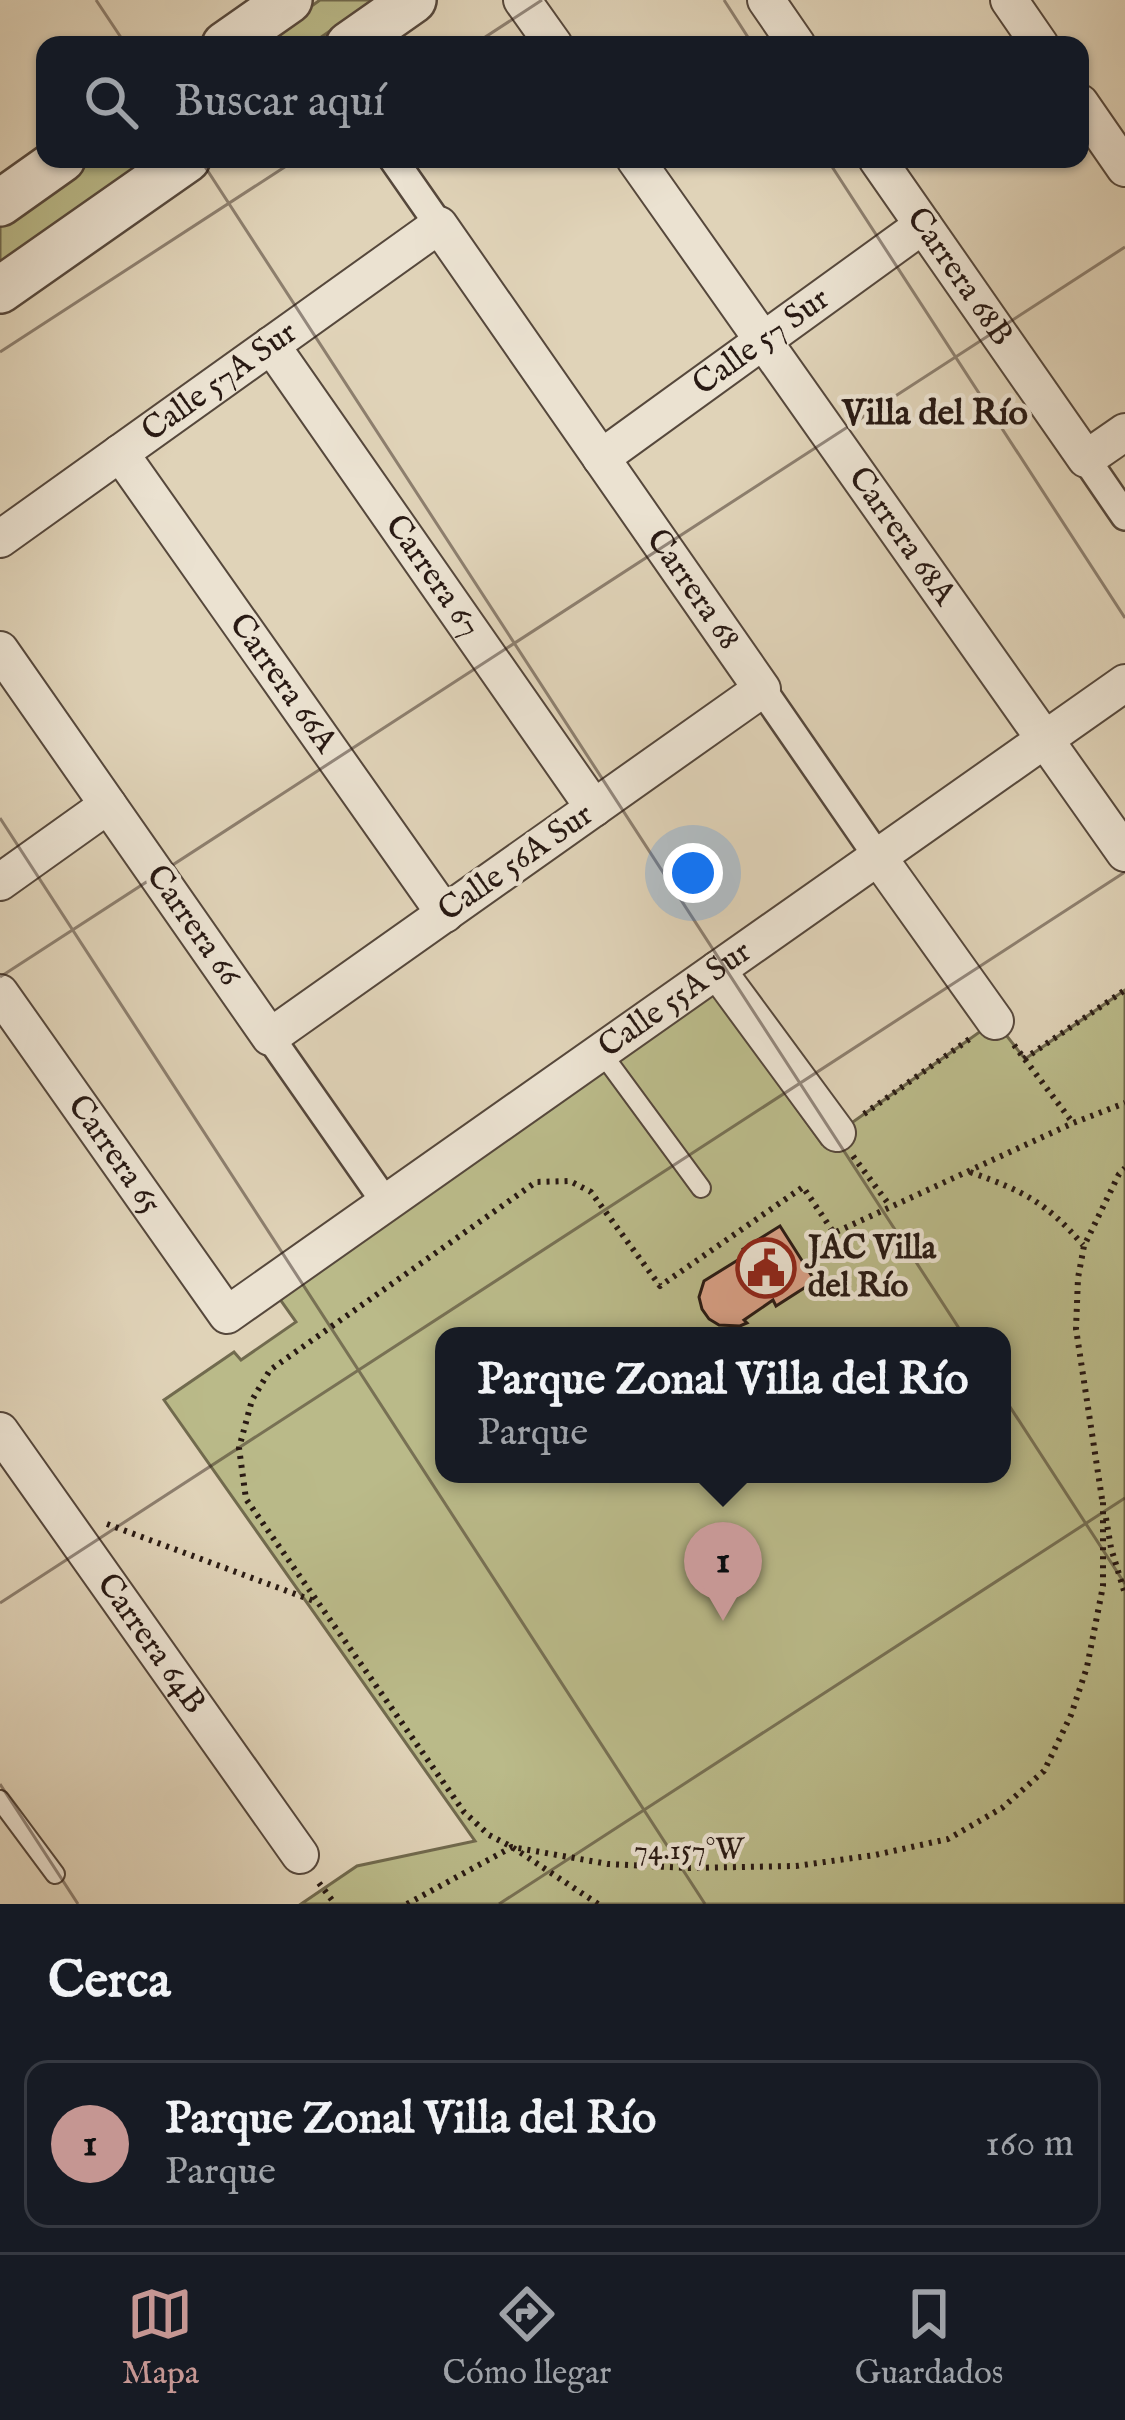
<!DOCTYPE html>
<html lang="es">
<meta charset="utf-8">
<style>
:root{--surface:#171b24;--page:#20242c;--text:#f1f3f6;--muted:#9ea1a6;--line:#363941;--accent:#c59692}
body{margin:0;font-family:"IM FELL English",serif;background:var(--page);color:var(--text)}
.you{position:absolute;left:693px;top:873px;width:42px;height:42px;margin:-30px;border:9px solid #fff;border-radius:50%;background:#1a73e8;box-shadow:0 0 0 18px #1a73e833}
.badge{display:grid;place-items:center;width:78px;height:78px;border-radius:50%;background:var(--accent);color:#111;font-size:39px;font-weight:700}
.pin{position:absolute;translate:-50% -99px;filter:drop-shadow(0 3px 6px #0008)}
.pin::after{content:'';position:absolute;top:63px;width:42px;height:36px;background:inherit;clip-path:polygon(0 0,100% 0,50% 100%)}
.popup{position:absolute;left:435px;top:1327px;width:576px;height:156px;box-sizing:border-box;display:grid;place-content:center;border-radius:24px;background:var(--surface);filter:drop-shadow(0 3px 9px #0005);font-size:39px;white-space:nowrap;color:var(--muted)}
.popup b{font-size:45px;color:var(--text)}
.popup::after{content:'';position:absolute;left:50%;top:100%;margin-left:-24px;border:24px solid transparent;border-top-color:var(--surface)}
.list{margin:0;padding:0;list-style:none}
h2{display:flex;justify-content:space-between;align-items:center;height:156px;margin:0;padding:0 48px;font-size:51px}
h2 small{font-size:39px;font-weight:400;color:var(--muted)}
.list li{display:grid;grid-template-columns:78px 1fr auto;gap:36px;align-items:center;box-sizing:border-box;height:168px;margin:0 24px 24px;padding:0 24px;border:3px solid var(--line);border-radius:24px}
.list b{display:block;font-size:45px;white-space:nowrap}
.list p{margin:0;font-size:39px;white-space:nowrap;color:var(--muted)}
.list em{font-size:39px;font-style:normal;color:var(--muted)}
.icon{flex:none;width:66px;height:66px;fill:none;stroke:currentColor;stroke-width:2;stroke-linecap:round;stroke-linejoin:round}
.map{position:relative;flex:none;width:1125px;height:1904px;overflow:hidden}
.search{position:absolute;background:var(--surface);box-shadow:0 3px 9px #0004;left:36px;right:36px;top:36px;height:132px;display:flex;align-items:center;gap:30px;box-sizing:border-box;padding:0 42px;border-radius:24px;color:var(--muted);font-size:45px}
.sheet{height:348px;background:var(--surface)}
nav{display:flex;justify-content:space-around;align-items:center;box-sizing:border-box;height:168px;border-top:3px solid var(--line);background:var(--surface);font-size:33px;color:var(--muted)}
nav a{display:grid;justify-items:center;gap:6px}
nav .on{color:var(--accent)}
.map>svg:first-child{display:block}
.green{fill:#baba89;stroke:#716a4e;stroke-width:3;fill-rule:evenodd}
.building{fill:#daa187;stroke:#281913;stroke-width:3}
.lines{fill:none;stroke-linecap:round;stroke-linejoin:round}
.service-casing{stroke:#56483c;stroke-width:22}
.pedestrian-casing{stroke:#56483c;stroke-width:32}
.minor-casing{stroke:#56483c;stroke-width:40}
.tertiary-casing{stroke:#56483c;stroke-width:50}
.path{stroke:#281913;stroke-width:6;stroke-dasharray:3 6;stroke-linecap:butt}
.service{stroke:#ebe2d1;stroke-width:18}
.pedestrian{stroke:#ebe2d1;stroke-width:27}
.minor{stroke:#ebe2d1;stroke-width:36}
.tertiary{stroke:#ebe2d1;stroke-width:45}
.ticks{fill:none;stroke:#281913;stroke-width:3;stroke-opacity:0.45}
.labels{text-anchor:middle;dominant-baseline:central;stroke-width:9;stroke-linejoin:round;paint-order:stroke}
.street-label{font-size:33px;fill:#281913;stroke:#ebe2d1}
.poi-label{font-size:33px;font-weight:bold;fill:#281913;stroke:#ebe2d1;text-anchor:start}
.neighbourhood-label{font-size:36px;font-weight:bold;fill:#281913;stroke:#ebe2d1}
.ticks-label{font-size:30px;text-anchor:middle;fill:#281913;stroke:#ebe2d1;stroke-width:9;stroke-linejoin:round;paint-order:stroke}
</style>
<div class="map">
<svg width="1125" height="1904" viewBox="0 0 1125 1904">
<rect width="100%" height="100%" fill="#e0d3b8"/>
<filter id="stains"><feTurbulence type="fractalNoise" baseFrequency=".00167" numOctaves="4"/><feColorMatrix values="0 0 0 0 .2 0 0 0 0 .09 0 0 0 0 .02 0 0 0 .5 -.17"/></filter>
<radialGradient id="worn" r=".72"><stop offset=".6" stop-color="#630" stop-opacity="0"/><stop offset="1" stop-color="#630" stop-opacity=".3"/></radialGradient>
<!-- green -->
<g class="green">
<polygon points="320,0 374,0 310,45 257,45"/>
<polygon points="95,159 149,159 0,264 0,226"/>
<path d="M 709,987 L 822,1144 L 995,1021 L 1025,1059 L 1125,990 L 1125,1904 L 301,1904 L 357,1866 L 475,1841 L 164,1400 L 234,1352 L 241,1360 L 296,1322 L 277,1295 ZM 444,1336 L 1002,1336 L 1002,1474 L 444,1474 Z"/>
</g>
<!-- building -->
<polygon class="building" points="780,1226 815,1281 776,1306 773,1300 744,1320 747,1323 740,1326 719,1325 709,1319 702,1309 699,1297 704,1281 746,1255 743,1249"/>
<g class="lines">
<defs>
<g id="service">
<polyline points="601,1052 701,1188"/>
<polyline points="0,1800 55,1874"/>
</g>
<g id="pedestrian">
<polyline points="393,159 439,225"/>
<polyline points="1086,459 1125,516"/>
<polyline points="762,689 878,857"/>
<polyline points="270,1037 386,1203"/>
</g>
<g id="minor">
<polyline points="522,0 554,45"/>
<polyline points="766,0 797,45"/>
<polyline points="1009,0 1040,45"/>
<polyline points="1080,103 1125,168"/>
<path id="s1" d="M 635,159 L 1125,853"/>
<path id="s2" d="M 877,159 L 1086,459 L 1125,432"/>
<path id="s3" d="M 271,345 L 594,808"/>
<path id="s4" d="M 120,453 L 445,914"/>
<path id="s5" d="M 601,458 L 923,225"/>
<path id="s6" d="M 0,539 L 439,225 L 762,689 L 270,1037 L 0,650"/>
<polyline points="878,857 995,1021"/>
<polyline points="0,882 108,805"/>
<polyline points="717,970 837,1133"/>
<path id="s7" d="M 0,993 L 227,1315 L 1125,683"/>
<path id="s8" d="M 0,1431 L 300,1855"/>
</g>
<g id="tertiary">
<polyline points="225,45 289,0"/>
<polyline points="349,45 413,0"/>
<polyline points="0,203 62,159"/>
<polyline points="0,290 187,159"/>
</g>
</defs>
<!-- service casing -->
<use href="#service" class="service-casing"/>
<!-- pedestrian casing -->
<use href="#pedestrian" class="pedestrian-casing"/>
<!-- minor casing -->
<use href="#minor" class="minor-casing"/>
<!-- tertiary casing -->
<use href="#tertiary" class="tertiary-casing"/>
<!-- path -->
<g class="path">
<polyline points="1014,1045 1073,1123"/>
<polyline points="1024,1059 1125,990"/>
<polyline points="864,1114 971,1038"/>
<polyline points="853,1156 890,1206"/>
<path d="M 970,1172 C 1023,1191 1046,1202 1083,1245"/>
<polyline points="1102,1499 1076,1329 1078,1278 1084,1246 1119,1174 1125,1168"/>
<polyline points="1106,1518 1111,1548 1125,1594"/>
<polyline points="107,1524 314,1601"/>
<polyline points="319,1883 335,1904"/>
<polyline points="407,1904 512,1847 608,1864 688,1868 796,1866 875,1855 948,1839 1002,1808 1044,1771 1071,1715 1087,1667 1103,1586 1103,1501"/>
<polyline points="598,1904 512,1847 489,1835 464,1812 246,1499 239,1448 252,1400 270,1370 536,1182 570,1181 591,1192 660,1286 803,1187 834,1233 1073,1123 1125,1103"/>
</g>
<!-- service -->
<use href="#service" class="service"/>
<!-- pedestrian -->
<use href="#pedestrian" class="pedestrian"/>
<!-- minor -->
<use href="#minor" class="minor"/>
<!-- tertiary -->
<use href="#tertiary" class="tertiary"/>
</g>
<!-- ticks -->
<path class="ticks" d="M 96,0 L 126,45M 724,0 L 753,45M 473,45 L 542,0M 200,159 L 1125,1584M 827,159 L 1125,618M 0,352 L 297,159M 0,818 L 705,1904M 0,977 L 1125,247M 0,1603 L 1125,872M 0,1784 L 78,1904M 499,1904 L 1125,1498"/>
<!-- icons -->
<defs>
<symbol id="civic-ring" viewBox="-11 -11 22 22"><circle r="9.5" fill="#ebe2d1" stroke="#8f2418" stroke-width="1.5"/><path d="M-.6-6.5H3V-4.5H.6V-3L4-1V1h2V6H-6V1h2V-1L-.6-3ZM-1.2 2.5V6h2.4V2.5Z" fill="#8f2418"/></symbol>
</defs>
<g fill-rule="evenodd">
<use href="#civic-ring" x="733" y="1235" width="66" height="66"/>
</g>
<g class="labels">
<!-- street labels -->
<g class="street-label">
<text stroke="none"><textPath href="#s2" startOffset="144">Carrera 68B</textPath></text>
<text stroke="none"><textPath href="#s5" startOffset="198">Calle 57 Sur</textPath></text>
<text stroke="none"><textPath href="#s6" startOffset="270">Calle 57A Sur</textPath></text>
<text stroke="none"><textPath href="#s1" startOffset="462">Carrera 68A</textPath></text>
<text stroke="none"><textPath href="#s3" startOffset="282">Carrera 67</textPath></text>
<text stroke="none"><textPath href="#s6" startOffset="984">Carrera 68</textPath></text>
<text stroke="none"><textPath href="#s4" startOffset="282">Carrera 66A</textPath></text>
<text transform="translate(516 863) rotate(-35)">Calle 56A Sur</text>
<text transform="translate(193 926) rotate(55)">Carrera 66</text>
<text stroke="none"><textPath href="#s7" startOffset="942">Calle 55A Sur</textPath></text>
<text stroke="none"><textPath href="#s7" startOffset="198">Carrera 65</textPath></text>
<text stroke="none"><textPath href="#s8" startOffset="261">Carrera 64B</textPath></text>
</g>
<!-- poi labels -->
<g class="poi-label">
<text x="808" y="1249">JAC Villa<tspan x="808" dy="38">del Río</tspan></text>
</g>
<!-- neighbourhood labels -->
<g class="neighbourhood-label">
<text x="935" y="414">Villa del Río</text>
</g>
</g>
<g class="ticks-label">
<text x="689" y="1859">74.157°W</text>
</g>
<rect width="100%" height="100%" filter="url(#stains)"/>
<rect width="100%" height="100%" fill="url(#worn)"/>
</svg>
<div class="you"></div>
<div class="pin badge" style="left:723px;top:1621px">1</div>
<div class="popup"><b>Parque Zonal Villa del Río</b>Parque</div>
<div class="search"><svg class="icon" aria-label="search" viewBox="0 0 24 24"><circle cx="10" cy="10" r="6"/><path d="M15 15l6 6"/></svg>Buscar aquí</div>
</div>
<section class="sheet">
<h2>Cerca<small></small></h2>
<ul class="list">
<li><span class="badge">1</span><div><b>Parque Zonal Villa del Río</b><p>Parque</p></div><em>160 m</em></li>
</ul>
</section>
<nav>
<a class="on"><svg class="icon" aria-label="map" viewBox="0 0 24 24"><path d="M3 6l6-2 6 2 6-2v14l-6 2-6-2-6 2zM9 4v14M15 6v14"/></svg>Mapa</a>
<a><svg class="icon" aria-label="directions" viewBox="0 0 24 24"><path d="M12 3l9 9-9 9-9-9zM9 14v-3h6M13 9l2 2-2 2"/></svg>Cómo llegar</a>
<a><svg class="icon" aria-label="saved" viewBox="0 0 24 24"><path d="M7 4h10v16l-5-4-5 4z"/></svg>Guardados</a>
</nav>
